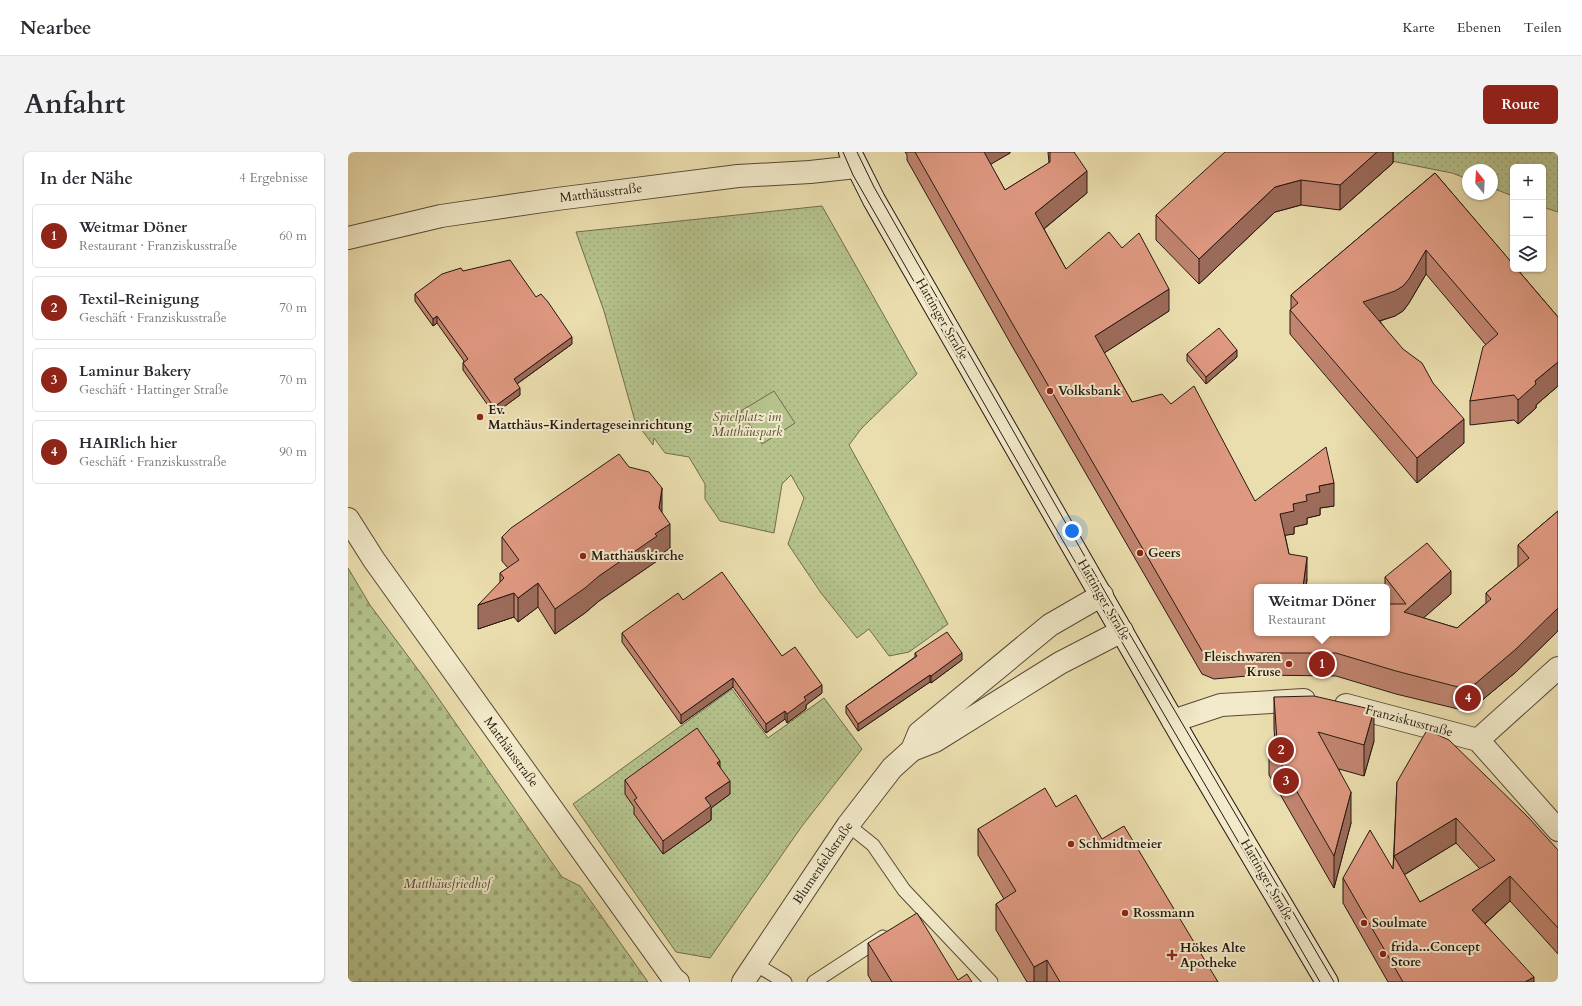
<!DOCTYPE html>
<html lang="de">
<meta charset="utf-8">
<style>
:root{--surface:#fff;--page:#f2f2f3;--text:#2b2b33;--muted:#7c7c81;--line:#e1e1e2;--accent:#8f2418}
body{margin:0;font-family:Cardo,serif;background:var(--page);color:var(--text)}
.controls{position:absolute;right:12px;top:12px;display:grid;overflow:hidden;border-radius:6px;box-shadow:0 1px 3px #0004}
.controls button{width:36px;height:36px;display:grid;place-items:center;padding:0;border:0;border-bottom:1px solid var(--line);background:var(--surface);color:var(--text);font:20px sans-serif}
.compass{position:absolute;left:1114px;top:12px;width:36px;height:36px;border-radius:50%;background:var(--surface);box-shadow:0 1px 3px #0004;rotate:342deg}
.you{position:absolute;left:724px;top:379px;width:14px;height:14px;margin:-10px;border:3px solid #fff;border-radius:50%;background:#1a73e8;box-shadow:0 0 0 6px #1a73e833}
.badge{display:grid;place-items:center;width:26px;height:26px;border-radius:50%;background:var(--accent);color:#fff;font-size:13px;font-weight:700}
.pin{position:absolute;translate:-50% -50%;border:2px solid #fff;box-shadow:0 1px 4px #0006}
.popup{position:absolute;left:906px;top:432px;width:136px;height:52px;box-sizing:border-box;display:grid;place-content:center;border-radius:6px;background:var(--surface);filter:drop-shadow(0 1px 3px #0005);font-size:13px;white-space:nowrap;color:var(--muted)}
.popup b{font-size:15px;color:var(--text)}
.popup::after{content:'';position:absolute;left:50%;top:100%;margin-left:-8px;border:8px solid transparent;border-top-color:var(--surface)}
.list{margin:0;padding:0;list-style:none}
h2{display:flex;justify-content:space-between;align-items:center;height:52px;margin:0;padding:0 16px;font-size:17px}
h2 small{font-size:13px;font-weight:400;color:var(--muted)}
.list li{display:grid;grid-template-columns:26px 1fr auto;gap:12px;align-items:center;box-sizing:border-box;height:64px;margin:0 8px 8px;padding:0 8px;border:1px solid var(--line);border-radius:6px}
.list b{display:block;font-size:15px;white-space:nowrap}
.list p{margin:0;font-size:13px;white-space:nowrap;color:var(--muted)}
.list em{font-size:13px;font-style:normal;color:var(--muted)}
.icon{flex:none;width:22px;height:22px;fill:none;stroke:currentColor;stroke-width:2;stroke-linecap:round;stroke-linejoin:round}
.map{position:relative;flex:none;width:1210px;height:830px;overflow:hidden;border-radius:6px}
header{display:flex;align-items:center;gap:24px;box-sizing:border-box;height:56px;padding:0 20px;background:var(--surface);border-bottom:1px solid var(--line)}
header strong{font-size:19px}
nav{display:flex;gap:22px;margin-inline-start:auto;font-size:14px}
.intro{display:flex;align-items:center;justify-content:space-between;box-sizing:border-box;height:96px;padding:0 24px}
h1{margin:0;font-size:28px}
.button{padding:10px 18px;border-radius:6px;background:var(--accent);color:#fff;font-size:14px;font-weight:700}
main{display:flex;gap:24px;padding:0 24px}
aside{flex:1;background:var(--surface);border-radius:6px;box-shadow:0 1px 3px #0004}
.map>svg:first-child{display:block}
.green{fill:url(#green-dots);stroke:#6e6d4e}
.cemetery{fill:url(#cemetery-stones);stroke:#6e6d4e}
.pitch{fill:#b5c28c;stroke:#6e6d4e}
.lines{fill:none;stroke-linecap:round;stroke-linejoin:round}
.lane-casing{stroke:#574a38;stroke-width:15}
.street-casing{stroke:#574a38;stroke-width:24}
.secondary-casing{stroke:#261811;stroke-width:24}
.lane{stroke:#f2eaca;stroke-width:13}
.street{stroke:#f2eaca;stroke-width:22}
.secondary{stroke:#f2eaca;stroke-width:22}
.tram{stroke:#261811;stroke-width:1}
.wall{fill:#c0846f;stroke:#261811;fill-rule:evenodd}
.shaded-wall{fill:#9c6b5a;stroke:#261811}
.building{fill:#df9981;stroke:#261811}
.poi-dot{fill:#8f2418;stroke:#f2eaca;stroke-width:1.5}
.labels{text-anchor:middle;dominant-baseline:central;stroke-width:4;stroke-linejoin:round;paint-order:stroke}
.street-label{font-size:13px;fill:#261811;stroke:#f2eaca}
.poi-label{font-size:13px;font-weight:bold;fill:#261811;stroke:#f2eaca;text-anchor:start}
.park-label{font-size:13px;font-style:italic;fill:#514b36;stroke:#f2eaca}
</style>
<header>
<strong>Nearbee</strong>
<nav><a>Karte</a><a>Ebenen</a><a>Teilen</a></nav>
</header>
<div class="intro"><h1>Anfahrt</h1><a class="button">Route</a></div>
<main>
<aside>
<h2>In der Nähe<small>4 Ergebnisse</small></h2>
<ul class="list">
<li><span class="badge">1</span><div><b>Weitmar Döner</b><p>Restaurant · Franziskusstraße</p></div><em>60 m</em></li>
<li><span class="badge">2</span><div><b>Textil-Reinigung</b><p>Geschäft · Franziskusstraße</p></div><em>70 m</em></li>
<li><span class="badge">3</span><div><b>Laminur Bakery</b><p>Geschäft · Hattinger Straße</p></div><em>70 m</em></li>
<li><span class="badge">4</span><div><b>HAIRlich hier</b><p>Geschäft · Franziskusstraße</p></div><em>90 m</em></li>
</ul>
</aside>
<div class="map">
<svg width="1210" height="830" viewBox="0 0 1210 830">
<defs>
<pattern id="green-dots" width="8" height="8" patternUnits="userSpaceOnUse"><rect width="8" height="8" fill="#b5c28c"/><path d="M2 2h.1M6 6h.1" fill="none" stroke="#9ca678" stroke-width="1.8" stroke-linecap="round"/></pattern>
<pattern id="cemetery-stones" width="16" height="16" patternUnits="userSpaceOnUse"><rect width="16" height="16" fill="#b5c28c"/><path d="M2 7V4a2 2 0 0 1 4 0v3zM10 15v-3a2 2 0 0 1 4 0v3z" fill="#9ca678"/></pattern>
</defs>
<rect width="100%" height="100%" fill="#ebdeae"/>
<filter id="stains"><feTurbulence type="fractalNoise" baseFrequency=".005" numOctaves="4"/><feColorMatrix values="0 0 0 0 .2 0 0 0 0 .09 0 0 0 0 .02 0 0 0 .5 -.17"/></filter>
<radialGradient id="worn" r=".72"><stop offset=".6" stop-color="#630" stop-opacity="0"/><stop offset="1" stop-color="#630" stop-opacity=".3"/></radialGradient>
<!-- green -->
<g class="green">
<polygon points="998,0 1210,0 1210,60 1195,55 1195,15 1165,15 1165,44 1144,36 1144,18 1120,18 1120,27 1104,21"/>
<polygon points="474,54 569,222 513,277 501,293 600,472 561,500 541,504 521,477 509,486 473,441 440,392 456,346 443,323 434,332 426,381 372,369 357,347 357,332 341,305 317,301 306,286 305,293 287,269 256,159 228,80"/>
<polygon points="384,537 420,586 476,546 514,597 454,674 362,806 328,800 225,652"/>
</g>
<!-- cemetery -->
<polygon class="cemetery" points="0,416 22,453 77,527 214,725 232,734 300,830 0,830"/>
<!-- pitch -->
<polygon class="pitch" points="426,239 447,271 414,292 393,259"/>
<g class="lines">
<defs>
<g id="lane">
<polyline points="500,673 525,693 556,738 643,830"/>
<polyline points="407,812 437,830"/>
<polyline points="466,830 535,785"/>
</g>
<g id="street">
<polyline points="0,86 93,64 209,47 390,24 462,20 508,15"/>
<polyline points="0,367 26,408 325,826 330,830"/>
<polyline points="998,553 1130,588 1210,678"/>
<polyline points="825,569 873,553 956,548"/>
<polyline points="1130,588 1210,516"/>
<polyline points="564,598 571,581 702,473 754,443"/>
<polyline points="395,830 500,673 544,616 564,598 587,589 712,511 774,479"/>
</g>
<polyline id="secondary" points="502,0 526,48 840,595 979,830"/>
</defs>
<!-- lane casing -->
<use href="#lane" class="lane-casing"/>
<!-- street casing -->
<use href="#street" class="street-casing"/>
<!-- secondary casing -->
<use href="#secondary" class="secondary-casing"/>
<!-- lane -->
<use href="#lane" class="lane"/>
<!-- street -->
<use href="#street" class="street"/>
<!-- secondary -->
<use href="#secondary" class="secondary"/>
<!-- tram -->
<g class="tram">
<polyline points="495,0 505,23 704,370 972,830"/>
<polyline points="509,0 526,35 760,445 986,830"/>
</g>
</g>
<!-- wall -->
<g class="wall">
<polygon points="557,0 662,0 662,1 642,12 657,38 701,11 700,0 726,0 739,41 696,77 718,117 821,159 756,201 784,250 907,349 986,354 972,356 972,363 959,366 959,372 946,375 946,382 937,383 941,402 959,427 958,435 909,435 909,481 1041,452 1039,449 1039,435 1037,435 1037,425 1103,442 1075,466 1109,476 1138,451 1138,441 1170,415 1170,393 1210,359 1210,479 1168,520 1127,554 1110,557 1048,542 988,524 910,523 866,527 854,522 664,194 559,8 559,3"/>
<polygon points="1045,0 1045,11 992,58 953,53 927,60 851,132 808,88 808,63"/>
<polygon points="1087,21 1210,165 1210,234 1188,253 1188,256 1170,272 1166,268 1122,273 1122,249 1138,193 1078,122 1061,151 1055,159 1047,164 1032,169 1116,291 1069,331 942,182 942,158 943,157 943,143"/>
<polygon points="115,119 188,145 224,192 169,232 172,243 146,262 115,218 115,211 116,209 89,171 85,174 67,149 67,142"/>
<polygon points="839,202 889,205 858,232 839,209"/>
<polygon points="314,361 322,396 309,405 309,409 251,449 237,461 207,482 190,455 170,470 166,465 130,477 152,430 152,421 160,416 154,409 154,385"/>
<polygon points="335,448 434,504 474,541 458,553 458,557 439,571 437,567 418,581 385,535 333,572 274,490 274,481"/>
<polygon points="567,501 614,508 583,531 582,530 510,579 498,561 498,554 567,505"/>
<polygon points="926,545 1026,589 1016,624 991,617 1003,671 986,736 921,623 921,591 927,589 926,577"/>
<polygon points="372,616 382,642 363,656 363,668 315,702 286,662 286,655 277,642 277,628"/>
<path d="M 1049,630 L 1210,698 L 1210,802 L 1162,749 L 1137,772 L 1186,830 L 1040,830 L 995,751 L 995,726 L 1045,717 ZM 1108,691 L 1132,717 L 1072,750 L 1056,723 Z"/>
<polygon points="708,655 754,687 870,830 679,830 648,778 648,752 656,747 630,703 630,677"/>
<polygon points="520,791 610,828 624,830 524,830 520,823"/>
</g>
<!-- shaded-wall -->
<g class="shaded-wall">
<polygon points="633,0 662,0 662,1 633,18"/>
<polygon points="1029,0 1045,0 1045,11 992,58 992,33"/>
<polygon points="739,19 739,41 687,84 687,61"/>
<polygon points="953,28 953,53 927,60 851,132 851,107 927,35"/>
<polygon points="1078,98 1078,122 1061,151 1055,159 1047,164 1015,174 1015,150"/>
<polygon points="821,137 821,159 747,207 747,184"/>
<polygon points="89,164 89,171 85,174 85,167"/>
<polygon points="224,185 224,192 166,234 166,227"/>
<polygon points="889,198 889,205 858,232 858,225"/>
<polygon points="1210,210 1210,234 1188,253 1188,256 1170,272 1170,248 1187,229"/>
<polygon points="172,236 172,243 146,262 146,255"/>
<polygon points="1116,267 1116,291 1069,331 1069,306"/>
<polygon points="986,331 986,354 972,356 972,363 959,366 959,372 946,375 946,382 932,384 932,362 971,334"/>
<polygon points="314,336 314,360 311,379 322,372 322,396 309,405 309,409 251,449 237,461 207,482 207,457 307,382"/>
<polygon points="959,405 959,427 958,435 955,435"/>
<polygon points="1103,419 1103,442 1056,483 1056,460"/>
<polygon points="190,431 190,455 170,470 170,446"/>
<polygon points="166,441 166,465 130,477 130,453"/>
<polygon points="1210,456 1210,479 1168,520 1127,554 1127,532"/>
<polygon points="614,501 614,508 583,531 583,524"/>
<polygon points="582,523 582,530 510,579 510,572"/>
<polygon points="385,526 385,535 333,572 333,563"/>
<polygon points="474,533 474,541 458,553 458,557 439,571 439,562 456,545"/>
<polygon points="1026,558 1026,589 1016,624 1016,593"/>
<polygon points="437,559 437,567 418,581 418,572"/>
<polygon points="372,609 372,622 369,611"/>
<polygon points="382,629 382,642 363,656 363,668 315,702 315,689 357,646"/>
<polygon points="1003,640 1003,671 986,736 986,704"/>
<polygon points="1108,666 1108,691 1046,729 1046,704"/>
<polygon points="1162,724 1162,749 1124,783 1124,758"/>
<polygon points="699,808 699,830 686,830 686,815"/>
<polygon points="1186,825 1186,830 1177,830"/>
</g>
<!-- building -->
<g class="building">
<polygon points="567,0 636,0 657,38 702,10 702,0 726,0 739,19 687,61 718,117 761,80 774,96 791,81 821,137 747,184 784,250 814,242 823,252 846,234 907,349 978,295 986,331 971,334 972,340 958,343 959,349 945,352 946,359 932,362 941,402 959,405 955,435 909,435 909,481 1039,481 1039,452 1058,452 1037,425 1079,391 1103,419 1056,460 1109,476 1143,447 1138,441 1181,406 1170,393 1210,359 1210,456 1168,497 1127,532 1110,535 1048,519 988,501 910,501 866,505 854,499 664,171"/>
<polygon points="877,0 1029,0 992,33 953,28 927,35 851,107 808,63"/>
<polygon points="1087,21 1165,112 1165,117 1169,117 1210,165 1210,210 1187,229 1188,232 1170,248 1166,243 1122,249 1135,195 1150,182 1078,98 1061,127 1055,134 1047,139 1015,150 1055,197 1074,211 1085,231 1116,267 1069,306 942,158 950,151 943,143"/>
<polygon points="162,108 188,145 193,142 200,150 224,185 166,227 172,236 146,255 115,211 120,207 89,164 85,167 67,142 94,122 113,116 115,119"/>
<polygon points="871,176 889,198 858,225 839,202"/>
<polygon points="271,302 281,315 301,320 314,336 311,356 322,372 307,382 309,384 251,424 237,436 207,457 190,431 170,446 166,441 130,453 156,426 152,421 171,408 154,385 163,376"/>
<polygon points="374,420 434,504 447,495 474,533 456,545 458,548 439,562 437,559 418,572 385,526 333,563 274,481 330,441 335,448"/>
<polygon points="599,480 614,501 583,524 582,523 510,572 498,554 569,504 567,501"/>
<polygon points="966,544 1026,558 1016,593 970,580 1003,640 986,704 921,591 929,588 926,545"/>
<polygon points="349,576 372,609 369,611 382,629 357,646 363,654 315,689 286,648 289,646 277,628"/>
<polygon points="1079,578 1101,588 1179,664 1210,698 1210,776 1162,724 1124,758 1186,825 1177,830 1055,830 995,726 1022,678 1045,717 1046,704 1072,750 1147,708 1108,666 1046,704 1049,630"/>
<polygon points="697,636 708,655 728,643 754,687 776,674 870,830 712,830 699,808 686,815 648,752 668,739 630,677"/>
<polygon points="569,761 610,828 619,822 624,830 544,830 520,791"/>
</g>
<!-- markers -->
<g class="poi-dot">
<circle cx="702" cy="239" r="4"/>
<circle cx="132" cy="265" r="4"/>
<circle cx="792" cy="401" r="4"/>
<circle cx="235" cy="404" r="4"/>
<circle cx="941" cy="512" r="4"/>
<circle cx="723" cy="692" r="4"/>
<circle cx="777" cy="761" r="4"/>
<circle cx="1016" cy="771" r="4"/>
<circle cx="1035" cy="802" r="4"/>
<path d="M822 797h4v4h4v4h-4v4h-4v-4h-4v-4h4z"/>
</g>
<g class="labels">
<!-- street labels -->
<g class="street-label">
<text transform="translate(253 41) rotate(-7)">Matthäusstraße</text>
<text transform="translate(594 167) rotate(60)">Hattinger Straße</text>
<text transform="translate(756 448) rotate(60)">Hattinger Straße</text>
<text transform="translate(1061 569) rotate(15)">Franziskusstraße</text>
<text transform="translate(163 600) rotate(54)">Matthäusstraße</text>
<text transform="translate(475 711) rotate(-56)">Blumenfeldstraße</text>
<text transform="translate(919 728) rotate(60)">Hattinger Straße</text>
</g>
<!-- poi labels -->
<g class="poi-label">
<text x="710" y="239">Volksbank</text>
<text x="140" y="258">Ev.<tspan x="140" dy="15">Matthäus-Kindertageseinrichtung</tspan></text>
<text x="800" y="401">Geers</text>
<text x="243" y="404">Matthäuskirche</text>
<text x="933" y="505" text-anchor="end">Fleischwaren<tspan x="933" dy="15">Kruse</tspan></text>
<text x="731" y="692">Schmidtmeier</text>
<text x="785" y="761">Rossmann</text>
<text x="1024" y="771">Soulmate</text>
<text x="1043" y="795">frida...Concept<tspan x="1043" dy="15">Store</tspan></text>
<text x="832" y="796">Hökes Alte<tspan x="832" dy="15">Apotheke</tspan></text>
</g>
<!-- park labels -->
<g class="park-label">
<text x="399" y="265">Spielplatz im<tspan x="399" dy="15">Matthäuspark</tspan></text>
<text x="99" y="732">Matthäusfriedhof</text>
</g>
</g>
<rect width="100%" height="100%" filter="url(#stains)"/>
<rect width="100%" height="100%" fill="url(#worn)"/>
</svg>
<div class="controls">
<button>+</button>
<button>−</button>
<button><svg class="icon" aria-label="layers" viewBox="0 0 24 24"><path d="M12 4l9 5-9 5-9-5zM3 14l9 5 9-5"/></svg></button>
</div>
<svg class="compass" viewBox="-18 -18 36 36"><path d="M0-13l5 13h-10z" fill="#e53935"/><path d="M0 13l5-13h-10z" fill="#7c7c81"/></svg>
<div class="you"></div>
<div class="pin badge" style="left:974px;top:512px">1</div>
<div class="popup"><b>Weitmar Döner</b>Restaurant</div>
<div class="pin badge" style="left:933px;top:598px">2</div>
<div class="pin badge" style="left:938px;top:629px">3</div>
<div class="pin badge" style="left:1120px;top:546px">4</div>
</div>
</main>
